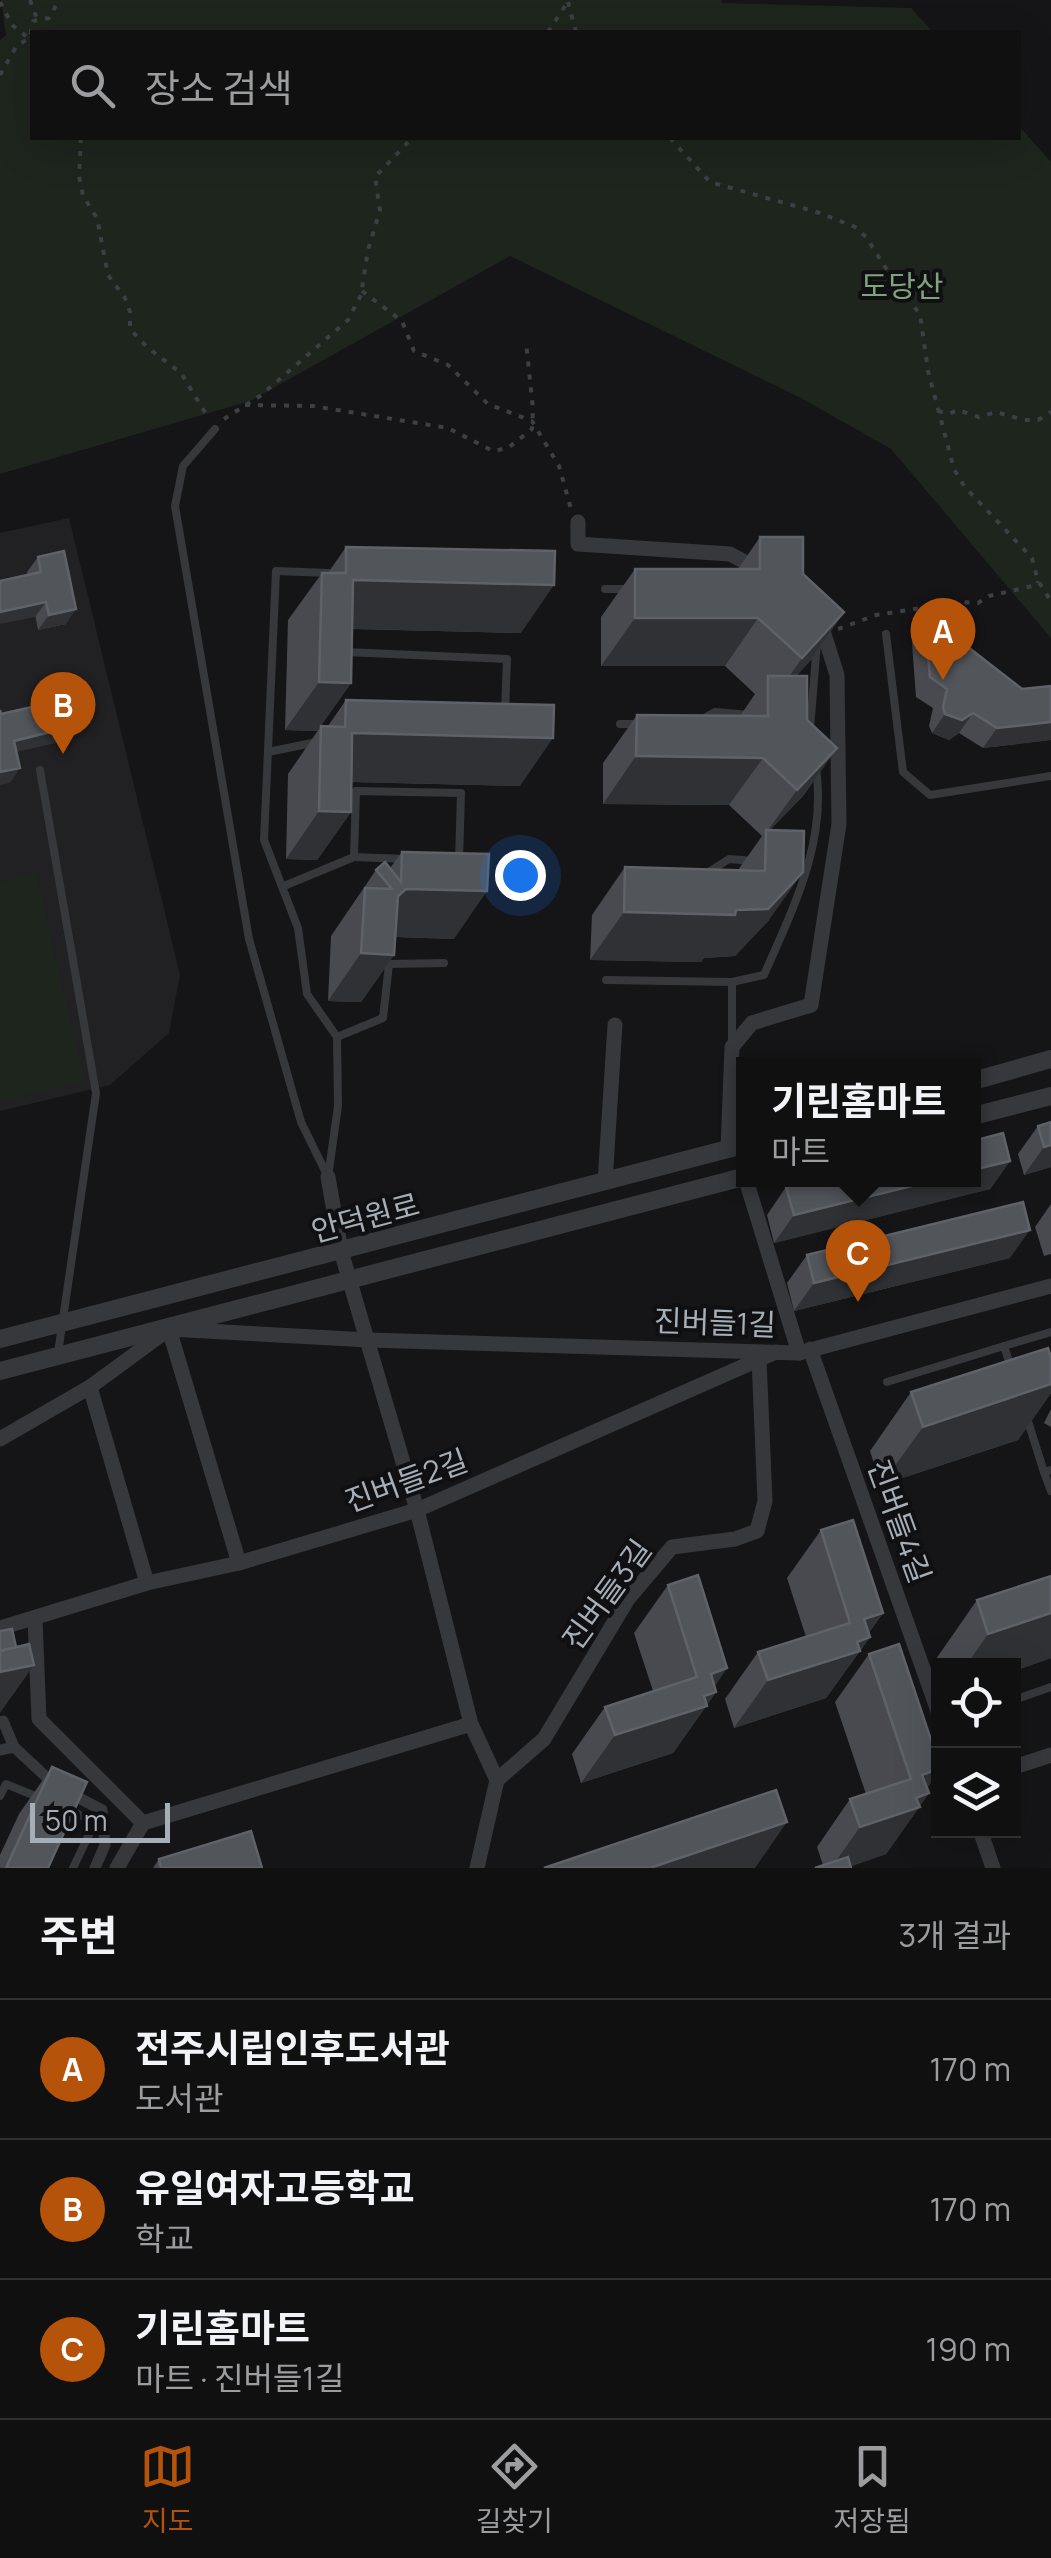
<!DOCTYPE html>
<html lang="ko">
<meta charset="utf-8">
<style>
:root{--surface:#101011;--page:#1e1e1f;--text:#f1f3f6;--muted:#9c9d9f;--line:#303031;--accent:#b45309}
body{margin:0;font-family:Manrope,"Noto Sans KR",sans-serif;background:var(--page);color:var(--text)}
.controls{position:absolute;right:30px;bottom:30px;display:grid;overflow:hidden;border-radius:0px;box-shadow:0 10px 40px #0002}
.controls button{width:90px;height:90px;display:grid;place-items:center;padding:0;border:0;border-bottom:2px solid var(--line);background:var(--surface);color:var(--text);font:50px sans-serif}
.scale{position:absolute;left:30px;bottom:25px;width:140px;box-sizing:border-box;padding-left:10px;border:5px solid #a6aeb7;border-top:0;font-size:28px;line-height:35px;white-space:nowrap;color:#a6aeb7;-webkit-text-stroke:8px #101012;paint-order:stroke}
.you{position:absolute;left:520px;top:875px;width:35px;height:35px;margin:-25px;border:8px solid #fff;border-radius:50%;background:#1a73e8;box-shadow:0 0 0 15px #1a73e833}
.badge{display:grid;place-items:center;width:65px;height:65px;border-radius:50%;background:var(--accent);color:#fff;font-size:32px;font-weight:700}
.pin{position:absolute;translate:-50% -82px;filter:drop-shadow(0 2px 5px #0008)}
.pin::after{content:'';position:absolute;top:52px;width:35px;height:30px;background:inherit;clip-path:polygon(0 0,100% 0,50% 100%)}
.popup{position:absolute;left:736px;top:1057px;width:245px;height:130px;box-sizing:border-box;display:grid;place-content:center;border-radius:0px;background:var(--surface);filter:drop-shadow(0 2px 8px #0005);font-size:32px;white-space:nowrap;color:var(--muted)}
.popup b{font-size:38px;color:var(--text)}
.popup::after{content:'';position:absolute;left:50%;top:100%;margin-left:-20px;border:20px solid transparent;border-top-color:var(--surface)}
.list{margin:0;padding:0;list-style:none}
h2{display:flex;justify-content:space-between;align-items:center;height:130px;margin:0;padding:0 40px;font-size:42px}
h2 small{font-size:32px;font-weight:400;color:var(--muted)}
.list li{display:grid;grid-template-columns:65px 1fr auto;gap:30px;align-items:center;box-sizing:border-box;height:140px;padding:0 40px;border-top:2px solid var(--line)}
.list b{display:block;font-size:38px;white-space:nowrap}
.list p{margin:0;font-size:32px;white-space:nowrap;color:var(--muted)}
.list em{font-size:32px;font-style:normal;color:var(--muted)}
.icon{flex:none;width:55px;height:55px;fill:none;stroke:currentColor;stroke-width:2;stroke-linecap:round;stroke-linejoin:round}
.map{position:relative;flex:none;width:1051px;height:1868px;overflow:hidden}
.search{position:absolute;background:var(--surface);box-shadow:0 10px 40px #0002;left:30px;right:30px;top:30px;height:110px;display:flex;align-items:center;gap:25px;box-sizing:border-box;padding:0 35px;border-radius:0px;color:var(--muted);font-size:38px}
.sheet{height:550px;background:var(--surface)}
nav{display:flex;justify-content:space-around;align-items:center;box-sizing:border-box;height:140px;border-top:2px solid var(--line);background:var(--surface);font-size:28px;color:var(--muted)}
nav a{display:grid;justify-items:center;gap:5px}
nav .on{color:var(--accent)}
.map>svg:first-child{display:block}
.built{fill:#212124}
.green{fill:#1d251d}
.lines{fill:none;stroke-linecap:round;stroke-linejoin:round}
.path{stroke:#3c3f43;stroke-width:4;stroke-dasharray:5 8;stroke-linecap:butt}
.service{stroke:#36383c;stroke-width:8}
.pedestrian{stroke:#36383c;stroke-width:11}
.minor{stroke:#36383c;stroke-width:15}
.tertiary{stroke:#36383c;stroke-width:18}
.wall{fill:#484a4f}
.shaded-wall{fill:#2f3134}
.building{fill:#52555a;stroke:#5f6369;stroke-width:2.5}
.labels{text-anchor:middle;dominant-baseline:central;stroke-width:8;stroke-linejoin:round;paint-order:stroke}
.park-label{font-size:30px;fill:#80a37d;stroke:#101012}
.street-label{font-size:30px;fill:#a6aeb7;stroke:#101012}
</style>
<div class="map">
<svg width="1051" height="1868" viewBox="0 0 1051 1868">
<rect width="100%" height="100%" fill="#151517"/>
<!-- built -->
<polygon class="built" points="69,518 180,975 169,1033 110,1085 0,1111 0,533"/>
<!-- green -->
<g class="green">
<polygon points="1,0 721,0 722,3 911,8 933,32 32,32 32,138 1018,138 1019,126 1051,162 1051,638 891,449 801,398 510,256 250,401 0,474 0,40 6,35"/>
<polygon points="36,873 85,1082 0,1102 0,882"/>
</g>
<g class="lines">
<!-- path -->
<g class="path">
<polyline points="30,0 37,19"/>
<polyline points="0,2 12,25 32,41"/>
<polyline points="568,2 576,32"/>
<polyline points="548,32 569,0"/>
<polyline points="0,75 16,47 30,37 33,21 49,18 59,0"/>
<polyline points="81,138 79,176 83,196 97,218 108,275 125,298 130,312 130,329 147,347 181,373 209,419"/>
<polyline points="670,138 710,182 820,213 855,227 866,237 898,287 920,314 928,371 954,469 964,486 1032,558 1038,581 1051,601"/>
<polyline points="362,291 402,321 414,351 448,365 488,404 532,421 559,466 571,509"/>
<polyline points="245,405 313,406 448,428 493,451 508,448 532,429 533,409 526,342"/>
<polyline points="938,411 948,414 958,410 979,417 996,412 1024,420 1038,420 1051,412"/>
<polyline points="224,419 260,396 348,320 361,295 368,250 380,210 375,177 412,138"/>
<polyline points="838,629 876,615 959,602 978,603 989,596 1037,585 1038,581"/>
</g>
<!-- service -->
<g class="service">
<polyline points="215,429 183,466 175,506 249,939 301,1122 328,1177"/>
<polyline points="329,573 276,571 264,840 298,928 307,994 337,1037"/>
<polyline points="605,589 626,589"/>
<polyline points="886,634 903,772 930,795 1051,776"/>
<polyline points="345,652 507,659 505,712"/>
<polyline points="701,720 715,712 750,715"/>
<polyline points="620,724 638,724"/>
<polyline points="810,729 817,643"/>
<polyline points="268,752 317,742"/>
<polyline points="40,770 96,1093 58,1353"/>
<polyline points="354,857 405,859"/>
<polyline points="707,873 729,859 754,861"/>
<polyline points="284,886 354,857 356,791 461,793 459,861"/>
<polyline points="606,980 732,982 732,1046"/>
<path d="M 732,982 L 764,975 C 793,908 827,843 816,768"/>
<polyline points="328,1177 338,1106 337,1037 383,1018 389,964 444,963"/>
<polyline points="1004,1346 1051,1332"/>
<polyline points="887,1382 1004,1346 1011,1368"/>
<polyline points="1026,1415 1044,1472"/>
<polyline points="1051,1470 1044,1472 1051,1491"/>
<polyline points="1014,1700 1051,1687"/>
<polyline points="0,1796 6,1784 40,1798"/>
<polyline points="67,1809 95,1822 73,1868"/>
</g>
<!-- pedestrian -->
<g class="pedestrian">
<polyline points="14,1747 56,1786 102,1810 105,1845 95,1868"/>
<polyline points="0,1750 14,1747 3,1721"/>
</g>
<!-- minor -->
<g class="minor">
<polyline points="578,522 578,544 730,554 758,569"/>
<polyline points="728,1149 732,1047 752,1023 811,1005 839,824 837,675 824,634 814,623"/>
<polyline points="328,1177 341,1251 417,1510 471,1724 497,1780"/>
<polyline points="746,1180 799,1353"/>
<polyline points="605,1182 615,1025"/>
<polyline points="169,1329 239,1563"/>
<polyline points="810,1349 938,1711"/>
<polyline points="90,1387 147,1583"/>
<polyline points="0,1439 90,1387 169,1329 369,1340 799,1353 1051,1286"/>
<polyline points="35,1619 39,1719 143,1823"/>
<polyline points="0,1628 147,1583 239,1563 417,1510 776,1352"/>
<polyline points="1014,1767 1051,1755"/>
<polyline points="980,1830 993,1868"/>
<polyline points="117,1868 143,1823 471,1724"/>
<polyline points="477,1868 497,1780 544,1739 628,1599 672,1547 735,1539 757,1531 765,1501 759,1359"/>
</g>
<!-- tertiary -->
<g class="tertiary">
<polyline points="973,1081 1051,1059"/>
<polyline points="973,1116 1051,1096"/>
<polyline points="0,1339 743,1145"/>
<polyline points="0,1371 743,1177"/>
</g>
</g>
<!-- wall -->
<g class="wall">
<polygon points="760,537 844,612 811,660 796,676 807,720 837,748 803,796 770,830 769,920 735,956 704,958 701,962 590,960 592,915 625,867 738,870 762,836 729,805 603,804 603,763 637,715 740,716 755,694 725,666 601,666 601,617 635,569 738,569"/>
<polygon points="346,547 521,633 352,629 351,683 317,731 285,730 288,620 322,573 328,573"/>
<polygon points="38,557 66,624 38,630 27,572"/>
<polygon points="924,610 1022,689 1051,686 1051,740 983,748 959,733 949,740 932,733 929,726 933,708 916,697 911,630"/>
<polygon points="346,700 520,786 351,782 351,812 317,860 286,859 288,774 321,726 328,726"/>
<polygon points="402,852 454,939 395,937 394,955 361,1002 328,1001 331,936 376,870 390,868"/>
<polygon points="1051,1122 1051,1167 1024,1175 1018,1154 1038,1126"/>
<polygon points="1010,1161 990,1189 774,1243 767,1215 786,1187"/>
<polygon points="1051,1204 1051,1254 1044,1256 1035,1227"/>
<polygon points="807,1255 1010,1258 794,1311 787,1283"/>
<polygon points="1051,1352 1051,1393 1018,1440 881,1485 870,1451 911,1392 1050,1354"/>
<polygon points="1051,1409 1051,1427 1044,1423"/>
<polygon points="821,1530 883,1613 868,1634 870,1637 826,1698 734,1728 725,1699 758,1652 806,1637 787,1578"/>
<polygon points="1051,1576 1051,1658 1014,1671 1014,1666 938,1666 938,1667 936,1659 977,1600"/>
<polygon points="668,1585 716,1692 673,1753 581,1783 572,1754 605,1707 653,1691 634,1633"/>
<polygon points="869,1654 938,1761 938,1772 927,1788 929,1793 886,1854 851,1866 823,1865 817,1847 850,1799 866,1794 835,1702"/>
<polygon points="52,1767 48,1868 0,1868 0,1855 19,1814"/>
<polygon points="159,1859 262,1868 153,1868"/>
</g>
<!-- shaded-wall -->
<g class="shaded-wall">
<polygon points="353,580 554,585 521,633 320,628"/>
<polygon points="46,602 35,617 0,624 0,612"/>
<polygon points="76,609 66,624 38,630 49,615"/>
<polygon points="844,612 811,660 769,706 802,658"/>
<polygon points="635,618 758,618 725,666 601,666"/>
<polygon points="319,682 351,683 317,731 285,730"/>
<polygon points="973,713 959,733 949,740 932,733 945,714"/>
<polygon points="1051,722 1051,740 983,748 997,728"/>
<polygon points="75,726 64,741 3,755 14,741"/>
<polygon points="352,733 553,738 520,786 319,781"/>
<polygon points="837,748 803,796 763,837 797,790"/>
<polygon points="636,756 763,758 729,805 603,804"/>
<polygon points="20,768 10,783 0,785 0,772"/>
<polygon points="319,811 351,812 317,860 286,859"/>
<polygon points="803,872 769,920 735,956 704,958 701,962 590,960 624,912 736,910"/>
<polygon points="406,889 487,891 454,939 372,936 398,896"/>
<polygon points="361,953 394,955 361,1002 328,1001"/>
<polygon points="1051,1145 1051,1167 1024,1175 1044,1147"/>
<polygon points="1010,1161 990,1189 774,1243 794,1215 936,1180 973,1180 973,1170"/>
<polygon points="1030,1230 1010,1258 794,1311 814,1283"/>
<polygon points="1051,1384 1051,1393 1018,1440 881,1485 923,1427"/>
<polygon points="883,1613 864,1639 870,1637 826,1698 734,1728 768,1680 864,1619"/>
<polygon points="1051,1613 1051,1658 1014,1671 1014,1666 966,1666 988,1634"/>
<polygon points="34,1665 0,1713 0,1672"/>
<polygon points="727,1668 709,1695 716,1692 673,1753 581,1783 615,1735 711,1674"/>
<polygon points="938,1769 938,1772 922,1796 929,1793 886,1854 846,1868 831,1868 860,1827 922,1775"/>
<polygon points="787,1822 755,1868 650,1868"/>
</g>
<!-- building -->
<g class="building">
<polygon points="760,537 803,537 803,574 844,612 802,658 758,618 635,618 635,569 760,569"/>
<polygon points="346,547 555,551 554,585 353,580 351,683 319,682 322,573 346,573"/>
<polygon points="64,551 76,609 49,615 46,602 0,612 0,581 41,572 38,557"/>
<polygon points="962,607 964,644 1022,689 1051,686 1051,722 997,728 973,713 962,720 945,714 943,707 947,689 930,677 924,610"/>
<polygon points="768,676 807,676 807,720 837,748 797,790 763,758 636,756 637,715 768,716"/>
<polygon points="68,699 75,726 14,741 20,768 0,772 0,710 1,714"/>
<polygon points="346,700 554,705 553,738 352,733 351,812 319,811 321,726 345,727"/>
<polygon points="766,830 804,831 803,872 768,909 736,910 735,915 624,912 625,867 765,871"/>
<polygon points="402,852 489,854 487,891 406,889 398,896 394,955 361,953 365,888 392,889 376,870 385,862 401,882"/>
<polygon points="1051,1122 1051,1145 1044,1147 1038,1126"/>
<polygon points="1003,1133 1010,1161 973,1170 973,1141"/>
<polygon points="816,1180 936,1180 794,1215 786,1187"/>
<polygon points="1023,1202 1030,1230 814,1283 807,1255"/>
<polygon points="1048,1348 1051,1358 1051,1384 923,1427 911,1392"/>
<polygon points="853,1520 883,1613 864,1619 870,1637 857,1642 860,1651 768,1680 758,1652 850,1623 821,1530"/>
<polygon points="698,1575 727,1668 711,1674 716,1692 704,1696 707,1706 615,1735 605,1707 697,1677 668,1585"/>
<polygon points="1051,1576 1051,1613 988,1634 977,1600"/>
<polygon points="12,1629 16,1647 0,1651 0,1631"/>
<polygon points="29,1644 34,1665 0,1672 0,1651"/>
<polygon points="899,1644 938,1761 938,1769 922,1775 929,1793 916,1798 920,1807 860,1827 850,1799 911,1779 869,1654"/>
<polygon points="52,1767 87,1782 48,1868 6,1868"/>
<polygon points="776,1790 787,1822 650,1868 544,1868"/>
<polygon points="251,1831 262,1868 161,1868 159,1859"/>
<polygon points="848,1857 851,1868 815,1868"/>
</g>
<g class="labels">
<!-- park labels -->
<g class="park-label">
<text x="902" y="285">도당산</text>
</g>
<!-- street labels -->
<g class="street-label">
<text transform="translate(365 1217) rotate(-15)">안덕원로</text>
<text transform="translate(715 1322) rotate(2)">진버들1길</text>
<text transform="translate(406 1480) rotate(-20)">진버들2길</text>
<text transform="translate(900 1521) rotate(70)">진버들4길</text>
<text transform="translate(606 1594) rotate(-54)">진버들3길</text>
</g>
</g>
</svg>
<div class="controls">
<button><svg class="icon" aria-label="locate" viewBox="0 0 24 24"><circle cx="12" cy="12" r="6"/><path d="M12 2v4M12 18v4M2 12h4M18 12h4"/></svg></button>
<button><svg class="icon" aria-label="layers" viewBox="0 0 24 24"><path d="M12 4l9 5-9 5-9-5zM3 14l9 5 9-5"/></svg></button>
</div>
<div class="scale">50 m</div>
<div class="you"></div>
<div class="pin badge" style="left:943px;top:680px">A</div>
<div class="pin badge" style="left:63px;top:754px">B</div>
<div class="pin badge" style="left:858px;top:1302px">C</div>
<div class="popup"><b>기린홈마트</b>마트</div>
<div class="search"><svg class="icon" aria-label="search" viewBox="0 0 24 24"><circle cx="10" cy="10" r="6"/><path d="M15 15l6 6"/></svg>장소 검색</div>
</div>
<section class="sheet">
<h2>주변<small>3개 결과</small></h2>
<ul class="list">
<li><span class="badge">A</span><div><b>전주시립인후도서관</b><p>도서관</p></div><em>170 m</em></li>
<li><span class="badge">B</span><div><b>유일여자고등학교</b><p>학교</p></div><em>170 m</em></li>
<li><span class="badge">C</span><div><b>기린홈마트</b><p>마트 · 진버들1길</p></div><em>190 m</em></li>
</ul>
</section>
<nav>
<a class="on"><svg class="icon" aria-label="map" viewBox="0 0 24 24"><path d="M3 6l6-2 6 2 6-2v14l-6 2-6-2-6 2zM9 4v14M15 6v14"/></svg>지도</a>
<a><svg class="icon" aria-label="directions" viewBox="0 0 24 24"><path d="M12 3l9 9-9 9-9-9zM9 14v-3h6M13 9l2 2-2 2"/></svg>길찾기</a>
<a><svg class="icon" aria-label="saved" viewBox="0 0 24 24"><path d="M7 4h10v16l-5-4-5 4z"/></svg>저장됨</a>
</nav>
